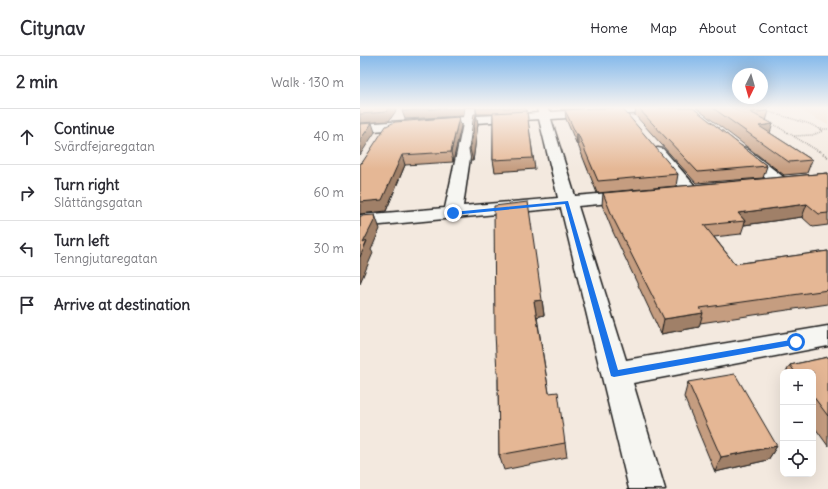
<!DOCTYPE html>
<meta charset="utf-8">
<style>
:root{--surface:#fff;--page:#f7f7f7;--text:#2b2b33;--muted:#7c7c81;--line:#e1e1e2}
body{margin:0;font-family:Delius,sans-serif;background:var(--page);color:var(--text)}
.controls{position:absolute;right:12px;bottom:12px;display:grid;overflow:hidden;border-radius:8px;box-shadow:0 4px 16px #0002}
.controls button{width:36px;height:36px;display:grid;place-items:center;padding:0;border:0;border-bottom:1px solid var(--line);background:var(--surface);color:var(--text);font:20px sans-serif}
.compass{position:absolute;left:372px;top:12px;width:36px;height:36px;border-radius:50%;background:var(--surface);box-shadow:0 4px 16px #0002;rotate:185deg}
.stop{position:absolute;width:12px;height:12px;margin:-9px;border:3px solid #1a73e8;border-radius:50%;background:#fff}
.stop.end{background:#1a73e8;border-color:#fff;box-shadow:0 1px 4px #0008}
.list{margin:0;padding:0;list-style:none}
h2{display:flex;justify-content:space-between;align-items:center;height:52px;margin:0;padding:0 16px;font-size:17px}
h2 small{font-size:13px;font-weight:400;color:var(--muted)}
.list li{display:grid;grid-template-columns:26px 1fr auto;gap:12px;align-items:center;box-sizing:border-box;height:56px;padding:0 16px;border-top:1px solid var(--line)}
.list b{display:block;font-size:15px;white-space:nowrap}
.list p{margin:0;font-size:13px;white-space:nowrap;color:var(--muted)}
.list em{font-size:13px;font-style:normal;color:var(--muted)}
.icon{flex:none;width:22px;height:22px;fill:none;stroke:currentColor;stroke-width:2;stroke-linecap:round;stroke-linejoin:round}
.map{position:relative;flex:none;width:468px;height:433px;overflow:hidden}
header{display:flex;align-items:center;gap:24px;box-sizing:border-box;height:56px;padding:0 20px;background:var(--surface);border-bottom:1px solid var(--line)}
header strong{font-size:19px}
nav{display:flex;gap:22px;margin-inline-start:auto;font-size:14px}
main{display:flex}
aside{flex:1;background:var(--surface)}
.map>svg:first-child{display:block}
.built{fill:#efdac9}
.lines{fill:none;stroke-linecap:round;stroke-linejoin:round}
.minor-casing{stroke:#1c1c1c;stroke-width:3}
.path-far1{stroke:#1c1c1c;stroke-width:1.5;stroke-dasharray:0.5 1.5;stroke-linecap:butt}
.path{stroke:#1c1c1c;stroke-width:2;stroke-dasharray:0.5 2;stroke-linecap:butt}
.minor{fill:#f6f6f2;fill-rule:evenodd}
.wall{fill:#c59d80;stroke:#1c1c1c}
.shaded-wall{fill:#a08068;stroke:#1c1c1c}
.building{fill:#e5b795;stroke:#1c1c1c}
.route{fill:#1a73e8}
</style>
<header>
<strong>Citynav</strong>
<nav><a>Home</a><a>Map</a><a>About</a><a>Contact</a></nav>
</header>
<main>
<aside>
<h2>2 min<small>Walk · 130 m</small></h2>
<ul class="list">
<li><svg class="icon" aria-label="ahead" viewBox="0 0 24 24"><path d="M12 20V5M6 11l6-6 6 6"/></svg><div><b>Continue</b><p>Svärdfejaregatan</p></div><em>40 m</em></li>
<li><svg class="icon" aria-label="right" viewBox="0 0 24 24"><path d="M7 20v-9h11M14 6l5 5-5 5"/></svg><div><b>Turn right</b><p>Slåttängsgatan</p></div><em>60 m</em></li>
<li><svg class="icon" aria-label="left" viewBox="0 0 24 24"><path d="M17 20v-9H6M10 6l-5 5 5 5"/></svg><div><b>Turn left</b><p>Tenngjutaregatan</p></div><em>30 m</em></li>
<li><svg class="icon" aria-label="arrive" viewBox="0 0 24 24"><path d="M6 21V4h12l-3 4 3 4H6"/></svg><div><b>Arrive at destination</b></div></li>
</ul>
</aside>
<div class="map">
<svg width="468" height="433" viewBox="0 0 468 433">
<rect width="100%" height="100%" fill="#f3e9df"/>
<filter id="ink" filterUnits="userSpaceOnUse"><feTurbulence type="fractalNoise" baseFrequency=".025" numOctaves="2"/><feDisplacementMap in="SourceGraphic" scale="8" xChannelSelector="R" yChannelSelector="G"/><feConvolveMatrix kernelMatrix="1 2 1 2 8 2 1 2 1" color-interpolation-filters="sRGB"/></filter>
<g filter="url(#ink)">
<!-- built -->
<polygon class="built" points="436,52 468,52 468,69"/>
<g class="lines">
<defs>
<g id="minor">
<path d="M 105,52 L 115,52 L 116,60 L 178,57 L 177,52 L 187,52 L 189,56 L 253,52 L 321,52 L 316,55 L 191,63 L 215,140 L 272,135 L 278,136 L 280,140 L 278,144 L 272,145 L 218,150 L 266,304 L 468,270 L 468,290 L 273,327 L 305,433 L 269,433 L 201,152 L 0,171 L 0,159 L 85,152 L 103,68 L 0,76 L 0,68 L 104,61 ZM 179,63 L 198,142 L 103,150 L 115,67 Z"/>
<polygon points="381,91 386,92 426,123 428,126 426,129 420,131 414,129 376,98 374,95 376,92"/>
<polygon points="298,92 303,93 336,131 338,134 336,137 330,139 324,137 291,96 293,93"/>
</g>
</defs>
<!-- minor casing -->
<use href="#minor" class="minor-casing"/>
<!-- path-far1 -->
<g class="path-far1">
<polyline points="406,55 450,68 463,75 452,79 434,80"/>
<polyline points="405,63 460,96"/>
<polyline points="459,73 468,73"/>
</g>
<!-- path -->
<polyline class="path" points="459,95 468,101"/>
<!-- minor -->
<use href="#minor" class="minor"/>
</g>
<!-- wall -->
<g class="wall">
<polygon points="116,52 166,52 175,113 135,116 133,104 133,58 117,58"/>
<polygon points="276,52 333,52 407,110 403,122 336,127 275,59"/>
<polygon points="336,52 404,52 409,55 406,65 410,77 452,104 447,117 424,119"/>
<polygon points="205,54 318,118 316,130 237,137 218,89 217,89 206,63"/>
<polygon points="116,58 118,68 113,105 111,105 109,93"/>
<polygon points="101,70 93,106 45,109 26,155 0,107"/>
<polygon points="468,117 468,169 453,171 442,161 384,169 381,178 354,181 375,208 468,195 468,248 340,267 339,271 301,278 253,176 242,149 243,137"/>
<polygon points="182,244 184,259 177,261 189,337 205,387 207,401 144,414 139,399 138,323"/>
<polygon points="468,301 468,390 453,369 453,316 426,316 430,309"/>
<polygon points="328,326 417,390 408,404 355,416 324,341"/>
</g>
<!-- shaded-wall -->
<g class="shaded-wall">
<polygon points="29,52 38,52 29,65 0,67 0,58"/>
<polygon points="85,52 105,52 103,60 45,63 42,55"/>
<polygon points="201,52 223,52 201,54"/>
<polygon points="116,58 118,68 113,105 110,93"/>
<polygon points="99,61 101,70 93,106 91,96"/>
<polygon points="12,67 15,76 0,99 0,84"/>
<polygon points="413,68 409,80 399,70"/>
<polygon points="216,78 218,78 218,89 217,89"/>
<polygon points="42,99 45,109 26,155 0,158 0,146"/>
<polygon points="447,148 442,161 384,169 385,165 378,157"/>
<polygon points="15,159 20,173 11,194 13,197 0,227 0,201 3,187"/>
<polygon points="182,244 184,259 176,261 174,245"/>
<polygon points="343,257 339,271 301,278 304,263"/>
<polygon points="417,390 408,404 355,416 361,401"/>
</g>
<!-- building -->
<g class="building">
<polygon points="0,52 29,52 26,56 0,58"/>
<polygon points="44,52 85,52 42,55"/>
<polygon points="232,52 262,52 318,118 238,125 218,78 216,78 205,54"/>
<polygon points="278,52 333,52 407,110 338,116"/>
<polygon points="353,52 404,52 409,55 390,56 413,68 399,70 452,104 429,106"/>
<polygon points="167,55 173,102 133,104 133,57"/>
<polygon points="114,58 116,58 110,93 109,93"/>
<polygon points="99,61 91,96 42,99 22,144 0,146 0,107 2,107 26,70 35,66"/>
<polygon points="12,67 0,84 0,68"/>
<polygon points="468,117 468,157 459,158 447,148 378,157 385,165 344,169 375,208 468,195 468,234 340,252 343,257 304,263 253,162 243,137"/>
<polygon points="168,146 182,244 174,245 189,337 198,336 205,387 139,399 138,317 137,317 135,277 134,150"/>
<polygon points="15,159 14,161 16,161 3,187 7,185 0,201 0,160"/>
<polygon points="468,301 468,360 453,340 453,316 435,316 430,309"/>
<polygon points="375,318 417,390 361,401 328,326"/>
</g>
</g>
<!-- sky -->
<linearGradient id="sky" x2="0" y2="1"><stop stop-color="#86baeb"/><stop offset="0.46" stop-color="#faf5f1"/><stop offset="1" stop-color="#faf5f1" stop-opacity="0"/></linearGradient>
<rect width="468" height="113" fill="url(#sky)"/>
<!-- route -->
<polygon class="route" points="208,145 258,314 436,283 439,284 439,288 254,321 251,320 205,148 93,159 90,157 93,156"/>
</svg>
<div class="controls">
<button>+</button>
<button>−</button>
<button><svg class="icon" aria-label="locate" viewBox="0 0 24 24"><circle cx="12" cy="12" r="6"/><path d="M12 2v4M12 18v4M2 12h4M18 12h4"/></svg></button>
</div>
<svg class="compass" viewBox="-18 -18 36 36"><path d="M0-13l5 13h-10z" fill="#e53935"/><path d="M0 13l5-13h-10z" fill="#7c7c81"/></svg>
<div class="stop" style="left:436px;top:286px"></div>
<div class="stop end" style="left:93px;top:157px"></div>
</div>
</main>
